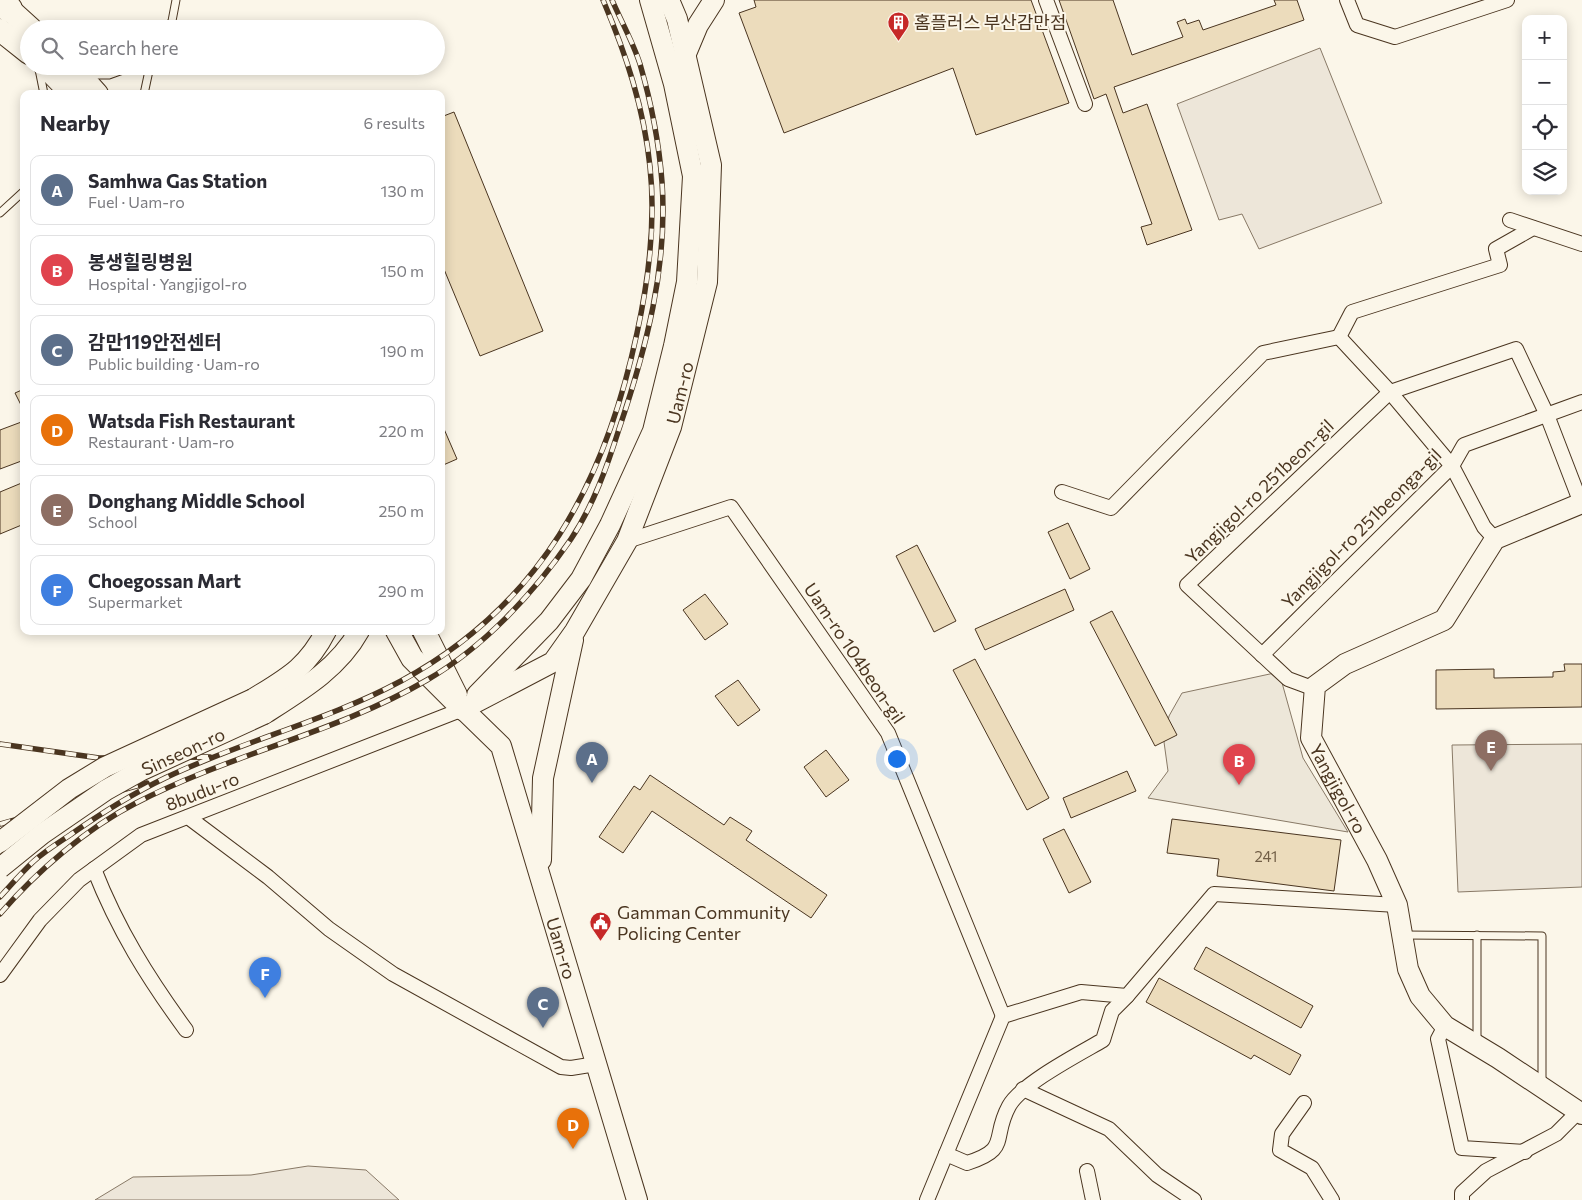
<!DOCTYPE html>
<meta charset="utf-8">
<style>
:root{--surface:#fff;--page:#f7f7f7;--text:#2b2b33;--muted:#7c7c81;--line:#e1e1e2;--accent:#c62828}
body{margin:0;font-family:Commissioner,"Noto Sans KR",sans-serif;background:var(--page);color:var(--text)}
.controls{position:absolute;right:15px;top:15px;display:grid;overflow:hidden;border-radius:10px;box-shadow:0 2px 12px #0003}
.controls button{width:45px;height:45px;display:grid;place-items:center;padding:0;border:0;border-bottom:1px solid var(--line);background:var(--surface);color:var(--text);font:25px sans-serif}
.you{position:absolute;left:896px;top:758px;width:18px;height:18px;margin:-12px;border:4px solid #fff;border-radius:50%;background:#1a73e8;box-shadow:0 0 0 8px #1a73e833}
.badge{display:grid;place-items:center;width:32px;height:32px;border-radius:50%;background:var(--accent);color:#fff;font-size:16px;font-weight:700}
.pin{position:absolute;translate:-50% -41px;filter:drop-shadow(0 1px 2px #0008)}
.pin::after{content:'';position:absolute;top:26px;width:18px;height:15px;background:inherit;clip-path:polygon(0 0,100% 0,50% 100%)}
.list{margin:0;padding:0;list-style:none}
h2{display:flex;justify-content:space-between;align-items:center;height:65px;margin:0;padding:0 20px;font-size:21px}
h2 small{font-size:16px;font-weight:400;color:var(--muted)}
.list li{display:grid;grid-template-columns:32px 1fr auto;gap:15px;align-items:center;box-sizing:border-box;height:70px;margin:0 10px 10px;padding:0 10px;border:1px solid var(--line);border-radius:10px}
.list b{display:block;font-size:19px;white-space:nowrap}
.list p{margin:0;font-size:16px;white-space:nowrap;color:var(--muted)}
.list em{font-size:16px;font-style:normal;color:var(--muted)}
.icon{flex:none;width:28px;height:28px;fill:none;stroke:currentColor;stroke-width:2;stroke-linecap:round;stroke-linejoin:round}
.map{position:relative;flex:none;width:1582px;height:1200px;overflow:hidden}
.search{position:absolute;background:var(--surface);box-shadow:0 2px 12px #0003;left:20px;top:20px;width:425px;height:55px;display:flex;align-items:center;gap:12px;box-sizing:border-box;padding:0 18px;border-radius:28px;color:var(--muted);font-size:19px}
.panel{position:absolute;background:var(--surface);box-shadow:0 2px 12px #0003;left:20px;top:90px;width:425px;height:545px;border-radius:10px}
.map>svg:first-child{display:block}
.green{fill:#ede6d9;stroke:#887966}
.parking{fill:#ede7d9;stroke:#887966}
.building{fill:#ecdcbc;stroke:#4a3520}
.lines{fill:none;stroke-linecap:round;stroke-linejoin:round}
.lane-casing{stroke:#4a3520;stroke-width:9}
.street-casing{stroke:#4a3520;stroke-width:16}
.secondary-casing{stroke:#4a3520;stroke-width:22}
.primary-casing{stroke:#4a3520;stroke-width:24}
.highway-casing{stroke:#4a3520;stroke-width:28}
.lane{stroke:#fbf6e9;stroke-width:7}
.street{stroke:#fbf6e9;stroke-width:14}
.secondary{stroke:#fbf6e9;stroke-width:20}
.primary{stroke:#fbf6e9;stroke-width:22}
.highway{stroke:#fbf6e9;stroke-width:26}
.rail-casing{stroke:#4a3520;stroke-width:5.5}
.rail{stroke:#fbf6e9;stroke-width:4;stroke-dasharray:11;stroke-linecap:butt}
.secondary-bridge-casing{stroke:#4a3520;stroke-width:22;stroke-linecap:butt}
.secondary-bridge{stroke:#fbf6e9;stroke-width:20}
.labels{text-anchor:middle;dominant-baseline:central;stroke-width:4;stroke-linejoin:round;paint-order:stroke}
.number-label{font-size:15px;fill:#725f47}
.poi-label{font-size:18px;fill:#4a3520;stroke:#fbf6e9;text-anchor:start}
.street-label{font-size:18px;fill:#4a3520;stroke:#fbf6e9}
</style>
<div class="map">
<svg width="1582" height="1200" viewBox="0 0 1582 1200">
<rect width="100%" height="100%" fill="#fbf6e9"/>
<!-- green -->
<g class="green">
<polygon points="1320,48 1382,203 1259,249 1242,214 1219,220 1177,104"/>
<polygon points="1582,744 1582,887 1458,892 1452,745"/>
<polygon points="308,1166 366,1170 399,1200 95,1200 133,1177 251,1175"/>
</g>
<!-- parking -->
<polygon class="parking" points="1279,672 1303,758 1348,832 1148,798 1168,771 1164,742 1169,716 1182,693"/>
<!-- building -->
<g class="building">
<polygon points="754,0 1031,0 1069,103 976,135 953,68 784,133 739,13 756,7"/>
<polygon points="1059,0 1113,0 1132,55 1183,37 1177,22 1185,19 1187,24 1199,20 1203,30 1276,5 1274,0 1297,0 1304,20 1114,87 1123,113 1147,104 1192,230 1147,245 1141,227 1152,224 1106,94 1094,99"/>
<polygon points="454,112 543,331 480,356 441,262 441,117"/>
<polygon points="24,389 24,407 22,407 15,393"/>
<polygon points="24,421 24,460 0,469 0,430"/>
<polygon points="441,422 457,459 441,466"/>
<polygon points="24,482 24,524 0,534 0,492"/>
<polygon points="1068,523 1090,569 1070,579 1048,532"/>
<polygon points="917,545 956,621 934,632 896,556"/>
<polygon points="1065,589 1074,610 985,650 975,629"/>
<polygon points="705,594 728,624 705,640 683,610"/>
<polygon points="1112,611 1177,735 1155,746 1090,622"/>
<polygon points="975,659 1049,798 1027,810 953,670"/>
<polygon points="1564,664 1582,664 1582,707 1436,709 1436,670 1494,669 1494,678 1553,677 1553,672 1565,671"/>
<polygon points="738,680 760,710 738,726 715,696"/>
<polygon points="826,750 849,780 826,797 804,767"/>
<polygon points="1127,771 1136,791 1071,818 1063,798"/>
<polygon points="650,775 724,825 730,817 752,831 746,840 827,895 811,918 652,811 623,853 599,837 634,786 640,790"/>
<polygon points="1172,819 1341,840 1334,891 1217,876 1219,859 1167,853"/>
<polygon points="1064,829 1091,882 1069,893 1043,839"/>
<polygon points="1206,947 1313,1006 1301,1028 1194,969"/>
<polygon points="1159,978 1301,1055 1290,1075 1254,1055 1251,1059 1146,1002"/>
</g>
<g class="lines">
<defs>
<g id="lane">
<polyline points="167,29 172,21 176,0"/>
<polyline points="39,69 44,94"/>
<polyline points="86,75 109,75 134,66"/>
<polyline points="144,94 150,66"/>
<polyline points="0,213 24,191"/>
<polyline points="1404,935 1542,936 1542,1084"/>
<polyline points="1477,1042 1477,935"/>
</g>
<g id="street">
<polyline points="1046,0 1085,104"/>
<polyline points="1347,0 1357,25 1395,37 1507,0"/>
<polyline points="1510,220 1582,244"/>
<polyline points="1339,337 1390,392 1452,466 1484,527 1495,539"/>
<polyline points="1339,337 1352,312 1500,265 1496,249 1533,228"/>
<polyline points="1062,492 1111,508 1263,353 1339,337"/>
<polyline points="627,541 731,507 888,733 1003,1016"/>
<polyline points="1262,655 1452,466 1464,445 1582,402"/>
<polyline points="1315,689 1288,679 1187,585 1390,392 1516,349 1547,415 1582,506"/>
<polyline points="188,817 268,877 329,929 393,974 561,1067 571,1068 596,1064"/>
<path d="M 94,869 C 118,930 148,978 186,1030"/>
<polyline points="0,975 40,920 79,880 141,835 463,709"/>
<polyline points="1445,1026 1438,1039 1462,1148 1525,1152"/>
<polyline points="1023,1089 1109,1129 1157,1175 1194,1200"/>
<polyline points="1304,1103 1282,1134 1280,1150 1312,1168 1332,1200"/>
<path d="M 946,1154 L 967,1163 C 1011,1149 991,1139 1009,1106 C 1021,1084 1079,1054 1103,1040 L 1112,1011 L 1127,996"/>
<polyline points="1087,1171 1093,1200"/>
<polyline points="927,1200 1003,1016 1081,992 1127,996 1214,894 1397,905"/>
<polyline points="1462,1200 1462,1193 1486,1171 1556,1134 1579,1111"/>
</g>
<g id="secondary">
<polyline points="685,56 698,25 714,0"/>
<path id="s1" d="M 1582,503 L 1495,539 L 1444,620 L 1345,664 L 1315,686 L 1311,738 L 1377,860 L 1397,905 L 1408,969 L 1420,996 L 1445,1026 L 1498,1058 L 1582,1114"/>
<polyline points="477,695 549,621 581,579 610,525 653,431 674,346 687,282 693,176 674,84 650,0"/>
<path d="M 253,699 C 287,678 307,668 326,631"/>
<path id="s2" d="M 463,709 L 553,662 L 575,631 L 627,541 L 671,427 L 707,282 L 711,165 L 677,19 L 669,0"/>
<path id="s3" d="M 463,709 L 501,746 L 637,1200"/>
<path d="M 264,714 C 300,691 338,669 359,631"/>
<polyline points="541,860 543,778 573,640"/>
</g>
<g id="primary">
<polyline points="9,9 31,29"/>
<polyline points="0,30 29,53"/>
<polyline points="45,66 72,94"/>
<polyline points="72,66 97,94"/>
<polyline points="397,631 412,658 463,709"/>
<polyline points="424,631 456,695"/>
</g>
<polyline id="highway" points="0,3 9,9"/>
</defs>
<!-- lane casing -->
<use href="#lane" class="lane-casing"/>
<!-- street casing -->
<use href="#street" class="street-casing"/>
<!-- secondary casing -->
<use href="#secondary" class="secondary-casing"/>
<!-- primary casing -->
<use href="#primary" class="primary-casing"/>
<!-- highway casing -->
<use href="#highway" class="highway-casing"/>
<!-- lane -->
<use href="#lane" class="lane"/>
<!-- street -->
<use href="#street" class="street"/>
<!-- secondary -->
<use href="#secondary" class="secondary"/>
<!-- primary -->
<use href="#primary" class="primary"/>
<!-- highway -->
<use href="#highway" class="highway"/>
<defs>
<g id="rail">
<polyline points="0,744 99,758 210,757"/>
<polyline points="0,824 147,783"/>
<path d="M 0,897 C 11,885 22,872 34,861 C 45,851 58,843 70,835 C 100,814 132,794 165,778 C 242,741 327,721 401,681 C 540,606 605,483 637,333 C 649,278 656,223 650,167 C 644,108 626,54 603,0"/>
<path d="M 0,914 C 36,872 87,828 136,803 C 230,754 336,733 427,680 C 484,647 534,593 571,539 C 593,506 607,467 619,429 C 646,349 668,267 662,182 C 659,142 651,102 640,64 C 633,42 621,21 612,0"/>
</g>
</defs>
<!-- rail casing -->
<use href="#rail" class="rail-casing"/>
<!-- rail -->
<use href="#rail" class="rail"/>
<defs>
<g id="secondary-bridge">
<polyline points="0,842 69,789 105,767 253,699"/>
<path id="s4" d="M 0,868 L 42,834 L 106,790 L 140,771 L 264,714"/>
</g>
</defs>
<!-- secondary-bridge casing -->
<use href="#secondary-bridge" class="secondary-bridge-casing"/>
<!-- secondary-bridge -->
<use href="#secondary-bridge" class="secondary-bridge"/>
</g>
<!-- icons -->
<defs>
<symbol id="building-pin" viewBox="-11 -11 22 30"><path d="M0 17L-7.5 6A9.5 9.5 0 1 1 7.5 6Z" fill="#c62828" stroke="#fbf6e9"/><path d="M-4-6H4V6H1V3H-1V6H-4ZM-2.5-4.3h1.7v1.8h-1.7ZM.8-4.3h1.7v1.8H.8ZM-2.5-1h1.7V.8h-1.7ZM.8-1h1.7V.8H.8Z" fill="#fff"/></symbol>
<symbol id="civic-pin" viewBox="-11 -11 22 30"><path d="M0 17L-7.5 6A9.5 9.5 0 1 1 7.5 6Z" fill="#c62828" stroke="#fbf6e9"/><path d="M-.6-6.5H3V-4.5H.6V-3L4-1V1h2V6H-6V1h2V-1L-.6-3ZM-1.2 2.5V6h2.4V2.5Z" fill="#fff"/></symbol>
</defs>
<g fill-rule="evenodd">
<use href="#building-pin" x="886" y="10" width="25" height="34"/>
<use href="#civic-pin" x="588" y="910" width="25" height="34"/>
</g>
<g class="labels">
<!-- number labels -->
<g class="number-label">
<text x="1266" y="856">241</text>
</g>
<!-- poi labels -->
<g class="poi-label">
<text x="914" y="22">홈플러스 부산감만점</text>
<text x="617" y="912">Gamman Community<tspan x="617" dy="21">Policing Center</tspan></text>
</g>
<!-- street labels -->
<g class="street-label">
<text stroke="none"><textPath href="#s2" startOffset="401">Uam-ro</textPath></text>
<text transform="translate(1259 491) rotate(-44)">Yangjigol-ro 251beon-gil</text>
<text transform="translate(1361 528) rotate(-45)">Yangjigol-ro 251beonga-gil</text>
<text transform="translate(855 653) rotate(56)">Uam-ro 104beon-gil</text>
<text stroke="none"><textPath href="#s4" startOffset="218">Sinseon-ro</textPath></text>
<text stroke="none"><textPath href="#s1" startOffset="445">Yangjigol-ro</textPath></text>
<text transform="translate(202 791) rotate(-21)">8budu-ro</text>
<text stroke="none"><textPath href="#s3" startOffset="264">Uam-ro</textPath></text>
</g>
</g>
</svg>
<div class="controls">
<button>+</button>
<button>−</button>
<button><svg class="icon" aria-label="locate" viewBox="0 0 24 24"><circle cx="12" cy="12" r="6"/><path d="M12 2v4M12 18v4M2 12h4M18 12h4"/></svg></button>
<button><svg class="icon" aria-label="layers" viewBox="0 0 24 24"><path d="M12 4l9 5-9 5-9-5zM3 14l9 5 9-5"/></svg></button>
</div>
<div class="you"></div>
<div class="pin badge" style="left:592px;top:783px;background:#5c6f8a">A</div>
<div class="pin badge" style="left:1239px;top:785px;background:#e0444e">B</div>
<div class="pin badge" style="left:543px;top:1028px;background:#5c6f8a">C</div>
<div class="pin badge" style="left:573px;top:1149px;background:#e8710a">D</div>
<div class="pin badge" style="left:1491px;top:771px;background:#8d6e63">E</div>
<div class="pin badge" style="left:265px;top:998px;background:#3f7fe0">F</div>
<div class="search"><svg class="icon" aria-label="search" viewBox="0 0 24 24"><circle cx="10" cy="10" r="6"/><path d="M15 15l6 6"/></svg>Search here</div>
<section class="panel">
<h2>Nearby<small>6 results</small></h2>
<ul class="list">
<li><span class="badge" style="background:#5c6f8a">A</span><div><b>Samhwa Gas Station</b><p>Fuel · Uam-ro</p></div><em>130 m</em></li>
<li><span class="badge" style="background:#e0444e">B</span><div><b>봉생힐링병원</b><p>Hospital · Yangjigol-ro</p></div><em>150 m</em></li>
<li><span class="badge" style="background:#5c6f8a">C</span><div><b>감만119안전센터</b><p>Public building · Uam-ro</p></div><em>190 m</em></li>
<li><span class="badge" style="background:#e8710a">D</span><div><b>Watsda Fish Restaurant</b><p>Restaurant · Uam-ro</p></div><em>220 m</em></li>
<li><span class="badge" style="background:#8d6e63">E</span><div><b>Donghang Middle School</b><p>School</p></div><em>250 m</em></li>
<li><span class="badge" style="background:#3f7fe0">F</span><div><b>Choegossan Mart</b><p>Supermarket</p></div><em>290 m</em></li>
</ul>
</section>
</div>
